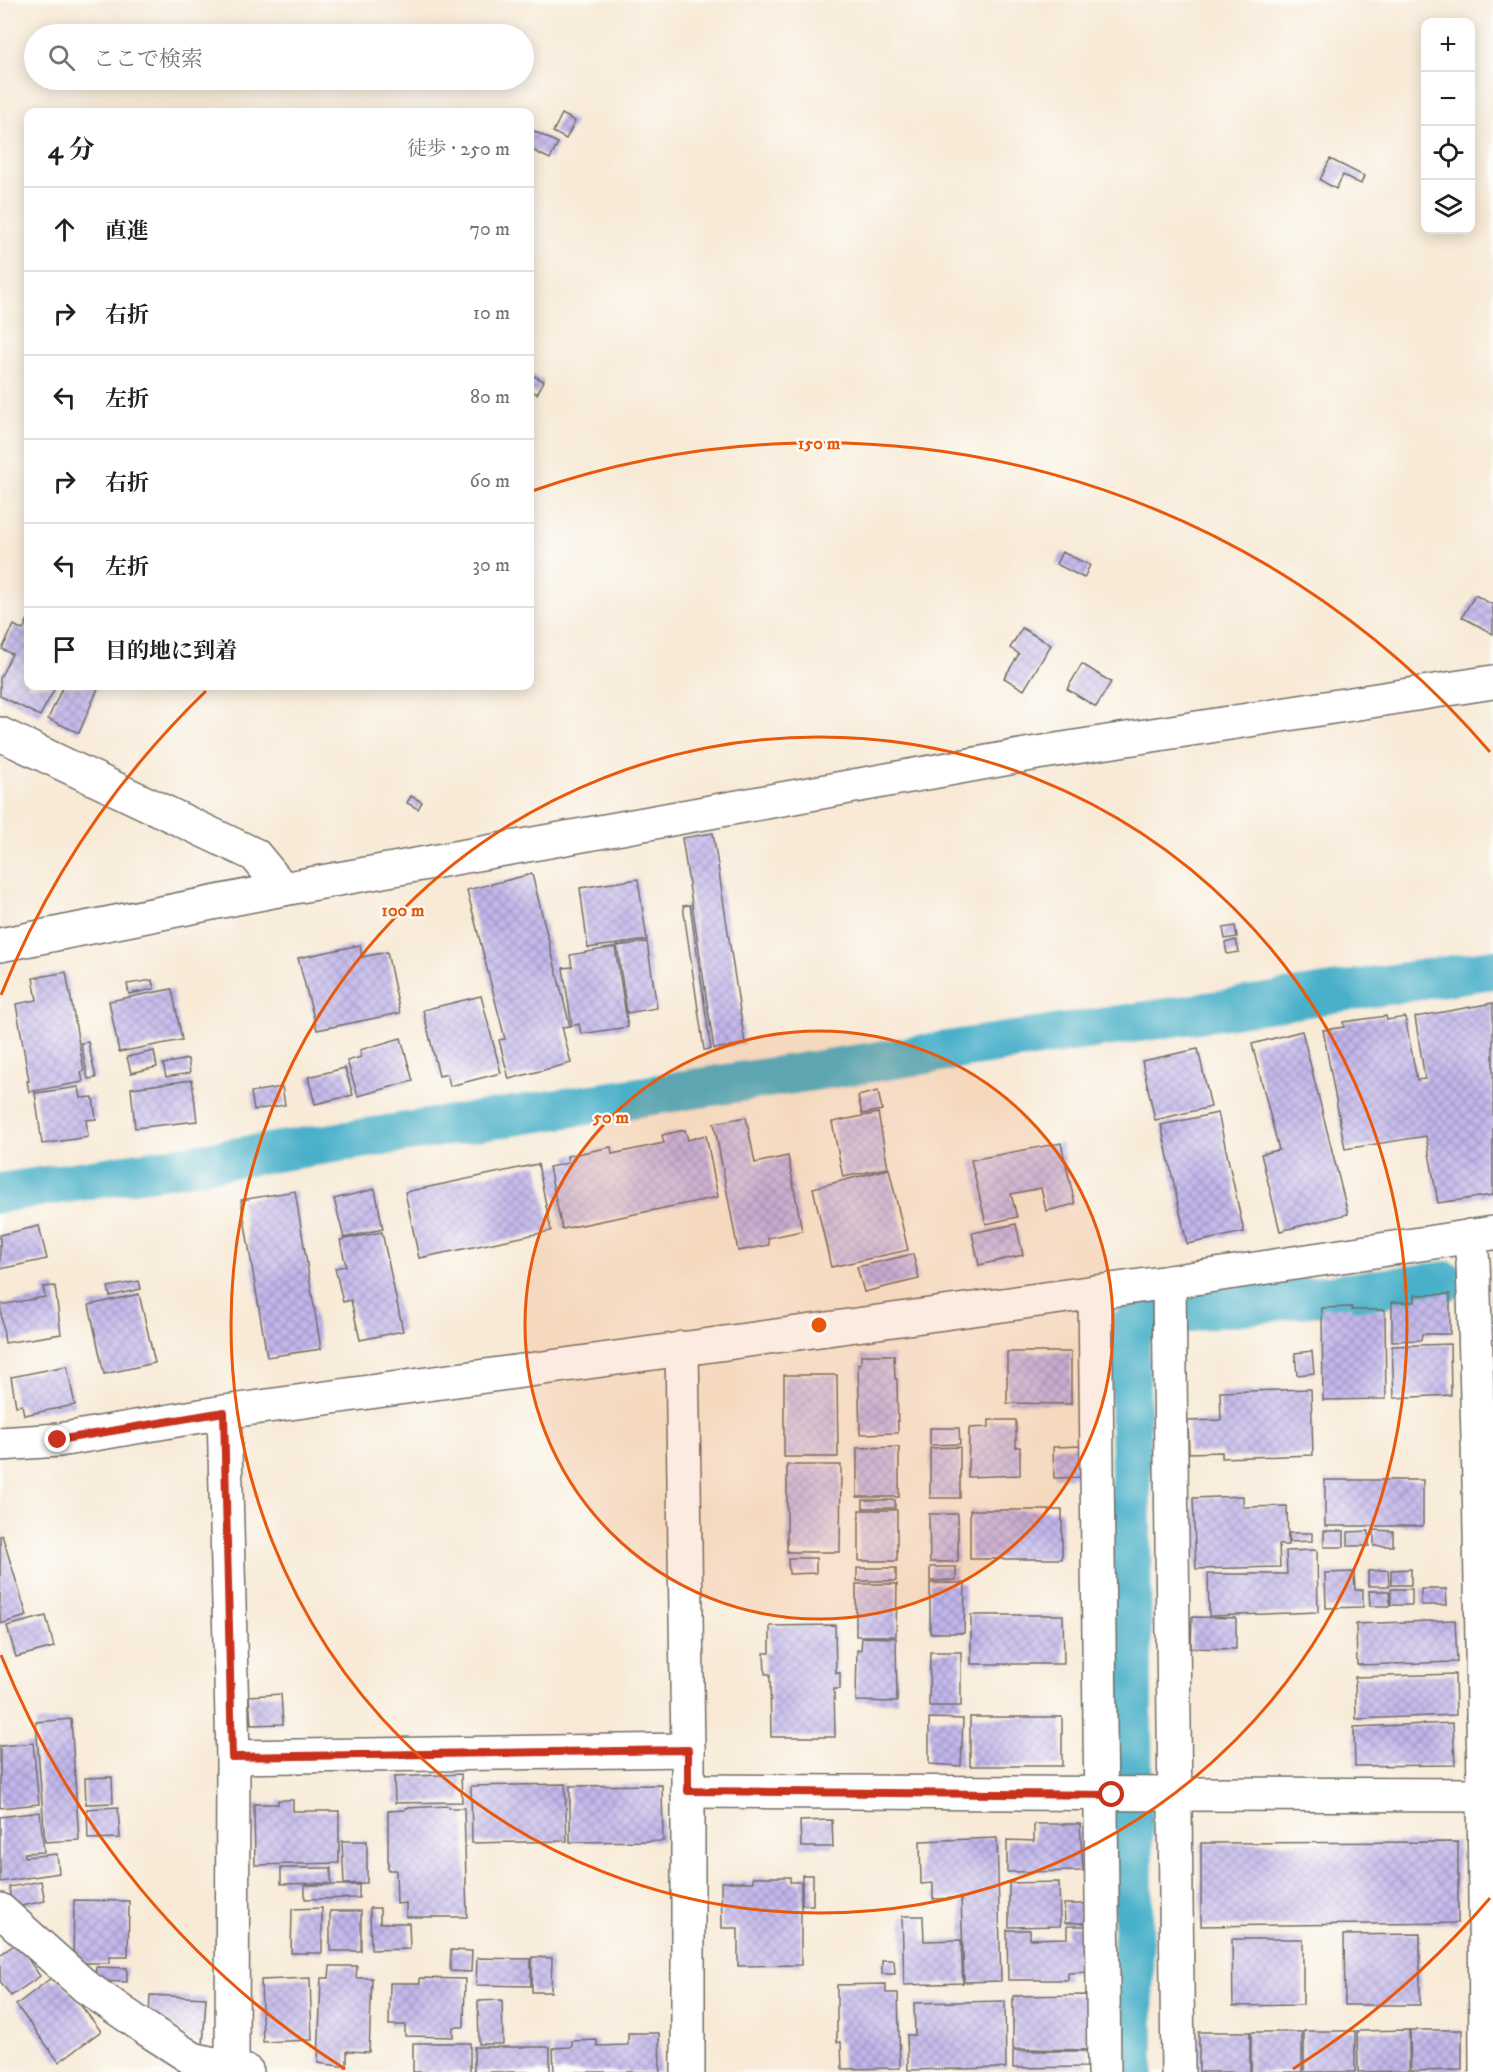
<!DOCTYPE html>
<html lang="ja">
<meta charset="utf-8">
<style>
:root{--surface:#fff;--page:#f6f6f6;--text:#202124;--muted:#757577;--line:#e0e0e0}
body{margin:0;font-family:"IM FELL DW Pica","Noto Serif JP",serif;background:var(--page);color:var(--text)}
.controls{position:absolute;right:18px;top:18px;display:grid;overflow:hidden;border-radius:12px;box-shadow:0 3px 15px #0003}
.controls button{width:54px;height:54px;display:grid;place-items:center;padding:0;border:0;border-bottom:2px solid var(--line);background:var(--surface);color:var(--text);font:30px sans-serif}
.stop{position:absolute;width:18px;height:18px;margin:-14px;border:4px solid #c8321e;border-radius:50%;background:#fff}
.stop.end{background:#c8321e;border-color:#fff;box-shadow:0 2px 6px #0008}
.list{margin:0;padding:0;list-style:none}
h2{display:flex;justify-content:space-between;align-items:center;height:78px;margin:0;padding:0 24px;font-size:26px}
h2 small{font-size:20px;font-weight:400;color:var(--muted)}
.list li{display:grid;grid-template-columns:39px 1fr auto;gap:18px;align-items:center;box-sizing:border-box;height:84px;padding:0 24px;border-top:2px solid var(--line)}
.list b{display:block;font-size:22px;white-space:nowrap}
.list em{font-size:20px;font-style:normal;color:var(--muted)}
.icon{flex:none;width:33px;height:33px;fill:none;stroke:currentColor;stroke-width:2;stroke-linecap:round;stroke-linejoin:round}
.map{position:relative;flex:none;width:1493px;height:2072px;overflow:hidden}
.search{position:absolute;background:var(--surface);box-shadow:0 3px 15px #0003;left:24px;top:24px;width:510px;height:66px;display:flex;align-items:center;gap:15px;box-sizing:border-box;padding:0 21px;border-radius:33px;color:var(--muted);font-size:22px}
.panel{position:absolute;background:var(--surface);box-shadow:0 3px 15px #0003;left:24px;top:108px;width:510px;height:582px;border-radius:12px}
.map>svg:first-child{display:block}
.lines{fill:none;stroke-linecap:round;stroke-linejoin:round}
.canal{stroke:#4ab0c9;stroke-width:40}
.building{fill:url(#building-cross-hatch)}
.minor-casing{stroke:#736e67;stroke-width:36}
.tertiary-casing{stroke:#736e67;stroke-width:36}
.minor{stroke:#fff;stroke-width:33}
.tertiary{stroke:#fff;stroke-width:33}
.route{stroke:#c8321e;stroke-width:8}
.ring{fill:none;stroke:#e8590c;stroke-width:3}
.centre{fill:#e8590c;stroke:#fdfcf7;stroke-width:3}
.ring-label{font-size:18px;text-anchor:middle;font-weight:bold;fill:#e8590c;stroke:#fdfcf7;stroke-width:4.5;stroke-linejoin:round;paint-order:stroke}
</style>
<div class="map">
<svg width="1493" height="2072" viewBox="0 0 1493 2072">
<defs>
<pattern id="building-cross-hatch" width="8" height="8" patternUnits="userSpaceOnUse" patternTransform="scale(1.5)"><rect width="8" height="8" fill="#c2b6ec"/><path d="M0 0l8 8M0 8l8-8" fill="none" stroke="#9e94bf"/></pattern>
</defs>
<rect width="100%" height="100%" fill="#fdfcf7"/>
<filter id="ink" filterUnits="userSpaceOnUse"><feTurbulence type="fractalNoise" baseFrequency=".0167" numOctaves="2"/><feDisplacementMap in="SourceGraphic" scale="12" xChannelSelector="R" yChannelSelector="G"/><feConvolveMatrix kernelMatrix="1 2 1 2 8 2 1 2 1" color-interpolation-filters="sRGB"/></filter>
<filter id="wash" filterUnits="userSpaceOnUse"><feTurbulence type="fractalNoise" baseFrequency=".008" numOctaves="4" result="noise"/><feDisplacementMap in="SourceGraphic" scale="24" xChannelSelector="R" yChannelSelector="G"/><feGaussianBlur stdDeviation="1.35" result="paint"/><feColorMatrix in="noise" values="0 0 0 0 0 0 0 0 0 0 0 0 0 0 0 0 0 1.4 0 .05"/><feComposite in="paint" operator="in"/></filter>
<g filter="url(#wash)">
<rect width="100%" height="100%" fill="#f8ead7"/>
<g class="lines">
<!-- canal -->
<g class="canal">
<polyline points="0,1193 1493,969"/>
<polyline points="1134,2072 1130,1326 1201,1310 1446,1281"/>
</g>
</g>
<g id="blocks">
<!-- building -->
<g class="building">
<polygon points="562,114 575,121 566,139 553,132"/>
<polygon points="530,129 558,143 550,159 530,149"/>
<polygon points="1330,159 1364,176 1361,184 1343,175 1336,189 1320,180"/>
<polygon points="530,374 544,381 537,394 530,390"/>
<polygon points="1062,552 1090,565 1084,578 1056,564"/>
<polygon points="1475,595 1493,605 1493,634 1462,617"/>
<polygon points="28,619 28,686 56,686 40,716 0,696 0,678 12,654 2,649 14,625 23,630"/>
<polygon points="1022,628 1051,645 1024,690 1004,678 1019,654 1010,648"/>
<polygon points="1082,664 1111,682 1096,707 1067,689"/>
<polygon points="63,686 99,686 79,733 48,719"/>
<polygon points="411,796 422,802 418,809 407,803"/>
<polygon points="713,833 745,1044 714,1049 682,838"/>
<polygon points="532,874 570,1026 562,1027 571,1063 509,1079 499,1040 505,1039 467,890"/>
<polygon points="638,879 647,940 588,948 580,888"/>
<polygon points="690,905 711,1049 704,1050 683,906"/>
<polygon points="1235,926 1237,937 1225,939 1223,928"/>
<polygon points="1236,940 1239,952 1227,954 1225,943"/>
<polygon points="647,942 657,1008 627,1013 617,946"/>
<polygon points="360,945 362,957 387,952 400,1013 317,1030 298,958"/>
<polygon points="615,947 628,1027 581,1034 579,1024 572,1026 563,968 572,967 570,955"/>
<polygon points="66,972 84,1071 81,1072 83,1082 29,1092 27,1081 29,1081 16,1004 37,1000 33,978"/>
<polygon points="152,980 154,989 129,994 127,984"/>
<polygon points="172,989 182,1040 119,1052 109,1001"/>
<polygon points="481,996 501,1073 450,1086 447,1074 439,1076 423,1010"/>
<polygon points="1493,1003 1493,1195 1438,1203 1426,1136 1345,1149 1323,1030 1344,1027 1343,1022 1386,1016 1387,1020 1405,1017 1417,1080 1425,1079 1415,1017"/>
<polygon points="1302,1031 1348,1214 1280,1231 1261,1154 1279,1150 1252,1044"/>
<polygon points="401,1038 413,1081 358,1096 347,1061 361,1057 360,1050"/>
<polygon points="88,1042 96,1078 88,1079 81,1043"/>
<polygon points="1198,1049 1211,1107 1155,1120 1142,1061"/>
<polygon points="154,1051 157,1067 131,1073 127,1057"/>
<polygon points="188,1059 190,1073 166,1077 163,1064"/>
<polygon points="345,1068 353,1095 315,1104 308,1077"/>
<polygon points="192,1080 197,1121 135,1128 131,1088"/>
<polygon points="79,1087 81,1098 93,1097 96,1119 86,1120 88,1137 42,1144 35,1093"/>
<polygon points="282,1087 285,1105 254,1110 251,1092"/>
<polygon points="878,1091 882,1110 862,1114 858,1096"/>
<polygon points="878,1113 888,1168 843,1177 832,1122"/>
<polygon points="1218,1113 1244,1232 1187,1244 1161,1125"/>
<polygon points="746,1117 755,1163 788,1156 802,1231 768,1238 769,1245 738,1251 714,1123"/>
<polygon points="685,1130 688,1140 706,1135 718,1197 562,1229 549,1167 568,1163 567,1156 611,1147 612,1154 664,1143 662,1135"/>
<polygon points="1061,1143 1075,1204 1046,1211 1041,1188 1011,1194 1017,1217 986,1224 971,1160"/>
<polygon points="538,1164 551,1231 419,1258 405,1192"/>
<polygon points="889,1169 908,1250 831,1267 813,1188"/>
<polygon points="375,1189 383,1229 344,1238 334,1199"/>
<polygon points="295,1191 321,1349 267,1357 241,1200"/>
<polygon points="1016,1224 1023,1255 979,1265 972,1233"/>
<polygon points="39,1226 47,1259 0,1269 0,1235"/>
<polygon points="382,1232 403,1331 360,1340 351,1300 343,1302 335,1268 346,1266 340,1240"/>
<polygon points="913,1254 919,1279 864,1292 857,1267"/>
<polygon points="139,1281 141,1289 110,1296 108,1287"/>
<polygon points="55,1286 61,1334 5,1343 0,1305 45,1297 43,1287"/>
<polygon points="139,1294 155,1363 104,1374 89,1305"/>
<polygon points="1450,1294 1450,1334 1422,1334 1421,1340 1392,1341 1392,1302 1415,1302 1415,1295"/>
<polygon points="1352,1307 1352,1310 1385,1310 1386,1399 1323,1400 1322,1308"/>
<polygon points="1450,1344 1451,1395 1394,1398 1392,1346"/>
<polygon points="1312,1351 1314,1373 1297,1375 1295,1353"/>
<polygon points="1007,1352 1071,1352 1071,1404 1007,1403"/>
<polygon points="861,1355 894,1355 895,1379 897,1379 898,1433 860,1434 858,1364 861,1364"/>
<polygon points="67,1366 75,1405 24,1415 22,1405 16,1406 11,1377"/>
<polygon points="784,1375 837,1375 838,1457 784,1457"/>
<polygon points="1311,1389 1313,1455 1222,1458 1222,1452 1189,1453 1188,1421 1221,1420 1220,1392"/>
<polygon points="989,1420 1016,1420 1016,1447 1020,1447 1020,1475 968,1477 969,1428 989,1427"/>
<polygon points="930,1428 959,1428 960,1444 930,1445"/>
<polygon points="1083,1446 1084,1477 1054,1478 1053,1447"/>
<polygon points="899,1447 899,1497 857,1497 857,1448"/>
<polygon points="960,1447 960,1498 930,1498 930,1448"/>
<polygon points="787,1465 841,1465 840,1552 787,1552"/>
<rect x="1325" y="1480" width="98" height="46"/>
<polygon points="1243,1496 1243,1507 1287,1506 1288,1545 1279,1545 1280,1567 1196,1569 1193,1498"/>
<rect x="863" y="1500" width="32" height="8"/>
<rect x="859" y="1510" width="38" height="51"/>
<rect x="970" y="1510" width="92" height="49"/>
<polygon points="929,1514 958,1514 958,1562 930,1562"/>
<polygon points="1374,1530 1393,1531 1393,1546 1374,1546"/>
<rect x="1324" y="1531" width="20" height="16"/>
<polygon points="1369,1531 1369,1546 1348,1546 1348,1532"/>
<polygon points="1289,1533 1312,1533 1312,1541 1289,1542"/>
<polygon points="2,1535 27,1616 0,1624 0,1536"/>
<polygon points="1317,1550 1318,1612 1209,1616 1208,1574 1287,1574 1286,1551"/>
<polygon points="788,1558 816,1558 816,1573 789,1574"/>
<polygon points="930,1567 956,1567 956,1580 930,1581"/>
<rect x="857" y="1568" width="39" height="13"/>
<polygon points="1411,1569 1411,1585 1391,1585 1391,1570"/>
<polygon points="1388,1570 1389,1586 1368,1586 1368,1571"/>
<polygon points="1354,1572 1355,1590 1363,1590 1363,1607 1326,1608 1325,1573"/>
<polygon points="930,1583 965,1583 964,1633 930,1633"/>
<polygon points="856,1584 897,1584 896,1636 856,1636"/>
<rect x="1391" y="1589" width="21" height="16"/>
<polygon points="1421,1589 1446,1589 1447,1605 1421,1605"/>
<polygon points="1369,1591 1389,1591 1390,1606 1370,1606"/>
<polygon points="971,1615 1063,1615 1064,1664 971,1664"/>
<polygon points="46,1616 54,1647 16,1657 7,1626"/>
<polygon points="1192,1617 1236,1618 1236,1649 1191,1648"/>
<polygon points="1455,1620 1457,1662 1357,1665 1356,1624"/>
<polygon points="835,1625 836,1673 840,1673 840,1689 834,1689 835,1737 771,1737 770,1674 765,1674 764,1653 770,1653 770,1626"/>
<polygon points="862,1637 896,1638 897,1702 856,1701 857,1650 861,1650"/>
<polygon points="930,1652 961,1652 961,1706 929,1706"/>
<polygon points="1455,1674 1456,1715 1356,1719 1355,1677"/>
<polygon points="281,1694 283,1724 251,1725 249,1696"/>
<rect x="970" y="1717" width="92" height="49"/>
<polygon points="929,1718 963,1719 961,1766 929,1764"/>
<polygon points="71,1719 79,1840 45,1842 36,1722"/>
<polygon points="1453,1723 1455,1765 1355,1766 1354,1727"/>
<polygon points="33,1743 39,1804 0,1808 0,1746"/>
<polygon points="461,1774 462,1802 395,1803 394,1777"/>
<polygon points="112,1777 113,1803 86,1804 85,1778"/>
<polygon points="565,1784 567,1841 472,1843 471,1786"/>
<polygon points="662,1785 663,1841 570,1842 570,1786"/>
<polygon points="278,1800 293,1800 293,1811 339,1811 339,1863 255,1865 254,1804 278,1804"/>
<polygon points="449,1806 449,1808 464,1808 467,1917 406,1917 406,1903 397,1904 396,1870 388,1870 388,1811 405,1810 405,1808"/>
<polygon points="118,1807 120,1838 88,1839 87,1809"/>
<polygon points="40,1812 44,1852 25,1853 25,1857 57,1854 59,1873 0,1882 0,1817"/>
<polygon points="832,1820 833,1847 801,1847 800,1821"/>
<polygon points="1034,1824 1080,1824 1083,1871 1007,1872 1007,1840 1034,1841"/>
<polygon points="997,1838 1001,1981 964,1982 961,1898 933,1899 933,1883 921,1884 920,1841"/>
<polygon points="342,1841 367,1841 367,1883 344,1884"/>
<polygon points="1458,1842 1458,1923 1201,1926 1201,1843"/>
<polygon points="281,1868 331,1868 331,1883 281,1884"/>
<rect x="802" y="1875" width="11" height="30"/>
<polygon points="753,1877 790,1877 790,1882 801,1882 801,1965 738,1966 738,1928 722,1928 721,1882 753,1882"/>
<polygon points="41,1881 45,1901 12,1908 9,1887"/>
<polygon points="1059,1882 1060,1926 1009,1927 1009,1883"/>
<polygon points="305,1885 359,1885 359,1898 305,1899"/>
<polygon points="74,1900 129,1901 128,1957 109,1957 109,1963 73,1963"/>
<polygon points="1064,1904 1088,1904 1088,1923 1065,1923"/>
<polygon points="322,1908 322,1953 291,1953 292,1909"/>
<polygon points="370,1908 380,1908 380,1923 409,1923 410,1949 371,1950"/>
<rect x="330" y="1911" width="31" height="40"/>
<polygon points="902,1916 923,1916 924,1941 961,1940 963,1983 904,1985"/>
<polygon points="1067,1926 1088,1926 1089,1972 1068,1973 1068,1980 1008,1980 1007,1930 1030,1930 1030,1939 1067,1938"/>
<polygon points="1420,1934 1420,2005 1345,2005 1344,1935"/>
<polygon points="1232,1939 1303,1939 1303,2005 1233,2006"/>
<polygon points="17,1943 40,1976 11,1996 0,1981 0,1955"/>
<polygon points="451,1950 472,1951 471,1972 450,1971"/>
<polygon points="532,1957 552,1958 551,1992 532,1992"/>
<polygon points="477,1958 531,1959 531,1986 476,1985"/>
<polygon points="882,1960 894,1960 895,1974 882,1974"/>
<polygon points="330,1966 357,1966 356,1978 372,1978 369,2052 347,2051 347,2067 318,2063 321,1978 329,1978"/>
<polygon points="96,1967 127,1968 127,1982 95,1981"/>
<polygon points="51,1978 54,1982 59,1978 101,2031 59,2062 16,2005"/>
<polygon points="310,1978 312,2040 263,2042 261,1980"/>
<polygon points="420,1978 465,1979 464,2027 453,2027 453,2037 405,2036 405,2025 389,2025 390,1983 420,1983"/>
<polygon points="886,1984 886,1993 898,1993 900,2068 842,2069 841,2042 837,2042 837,1985"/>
<polygon points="150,1995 206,1998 203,2046 149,2017"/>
<polygon points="1088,1995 1088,2050 1013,2049 1013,1996"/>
<polygon points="502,2000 503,2044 479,2044 478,2001"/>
<polygon points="1005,2001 1006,2068 908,2070 907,2035 915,2035 914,2003"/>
<polygon points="1409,2030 1409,2071 1358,2072 1357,2031"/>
<polygon points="1410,2030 1462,2030 1462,2070 1411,2071"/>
<rect x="1304" y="2031" width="51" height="41"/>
<rect x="1199" y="2032" width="51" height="40"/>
<rect x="1251" y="2032" width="51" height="40"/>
<polygon points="628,2033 659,2033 660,2072 554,2072 553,2048 572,2047 572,2041 597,2040 597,2046 628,2045"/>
<rect x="413" y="2043" width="57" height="29"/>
<rect x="474" y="2047" width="76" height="25"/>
<polygon points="1013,2051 1088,2051 1088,2067 1013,2068"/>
</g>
</g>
</g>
<g filter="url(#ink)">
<use href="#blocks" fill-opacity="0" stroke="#736e67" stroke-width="1.5"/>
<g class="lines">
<defs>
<g id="minor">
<polyline points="0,734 255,855 283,889"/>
<path d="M 1470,1236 L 1473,1263 C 1482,1533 1485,1802 1486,2072"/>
<polyline points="1169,1282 1178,2072"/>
<polyline points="1095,1292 1104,2072"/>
<polyline points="682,1348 688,1750 688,2072"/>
<polyline points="224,1412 233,1757 232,2068"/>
<polyline points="233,1757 688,1750"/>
<polyline points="688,1791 1175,1794"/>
<polyline points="0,1910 86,1987 148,2030 193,2059 247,2072"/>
</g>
<g id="tertiary">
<polyline points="0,945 283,889 1037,753 1493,682"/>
<polyline points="0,1444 59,1440 224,1412 1169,1282 1493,1233"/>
<polyline points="1175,1794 1493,1795"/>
</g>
</defs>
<!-- minor casing -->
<use href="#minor" class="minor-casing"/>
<!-- tertiary casing -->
<use href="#tertiary" class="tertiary-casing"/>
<!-- minor -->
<use href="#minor" class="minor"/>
<!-- tertiary -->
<use href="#tertiary" class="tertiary"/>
</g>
</g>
<g class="lines" filter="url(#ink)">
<!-- route -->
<polyline class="route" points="58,1440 224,1412 232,1757 688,1750 688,1791 1112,1795"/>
</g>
<!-- distance rings -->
<circle cx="819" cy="1325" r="294" fill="#e8590c" fill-opacity=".12"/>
<g class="ring">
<circle cx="819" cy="1325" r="294"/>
<circle cx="819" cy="1325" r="588"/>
<path d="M1490 1898A882 882 0 0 1 1293 2069M345 2069A882 882 0 0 1 1 1655M1 995A882 882 0 0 1 206 691M532 491A882 882 0 0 1 1490 752"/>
</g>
<circle cx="819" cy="1325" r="9" class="centre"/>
<g class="ring-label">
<text x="819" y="449">150 m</text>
<text x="403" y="916">100 m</text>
<text x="611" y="1123">50 m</text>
</g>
</svg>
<div class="controls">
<button>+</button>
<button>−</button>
<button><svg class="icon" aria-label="locate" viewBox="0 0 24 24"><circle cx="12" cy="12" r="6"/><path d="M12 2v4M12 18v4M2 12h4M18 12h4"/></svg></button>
<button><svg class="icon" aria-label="layers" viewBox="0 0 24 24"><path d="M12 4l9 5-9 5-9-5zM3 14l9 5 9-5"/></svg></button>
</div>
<div class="stop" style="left:1112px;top:1795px"></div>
<div class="stop end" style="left:58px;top:1440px"></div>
<div class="search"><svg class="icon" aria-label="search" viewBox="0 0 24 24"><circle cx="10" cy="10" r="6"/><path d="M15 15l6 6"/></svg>ここで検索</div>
<section class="panel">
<h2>4 分<small>徒歩 · 250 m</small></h2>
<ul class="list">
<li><svg class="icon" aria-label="ahead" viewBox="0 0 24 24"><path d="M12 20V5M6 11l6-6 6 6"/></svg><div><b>直進</b></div><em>70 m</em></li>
<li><svg class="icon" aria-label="right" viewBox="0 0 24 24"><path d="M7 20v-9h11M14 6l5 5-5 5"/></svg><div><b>右折</b></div><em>10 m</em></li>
<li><svg class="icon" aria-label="left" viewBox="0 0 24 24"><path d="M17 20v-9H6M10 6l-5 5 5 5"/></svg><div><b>左折</b></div><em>80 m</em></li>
<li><svg class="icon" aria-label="right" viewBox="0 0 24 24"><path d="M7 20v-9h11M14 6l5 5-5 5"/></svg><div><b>右折</b></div><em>60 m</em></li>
<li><svg class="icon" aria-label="left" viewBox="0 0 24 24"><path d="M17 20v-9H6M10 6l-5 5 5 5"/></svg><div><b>左折</b></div><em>30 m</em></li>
<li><svg class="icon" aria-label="arrive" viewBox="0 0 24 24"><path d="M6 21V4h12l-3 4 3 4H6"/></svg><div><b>目的地に到着</b></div></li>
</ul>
</section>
</div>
